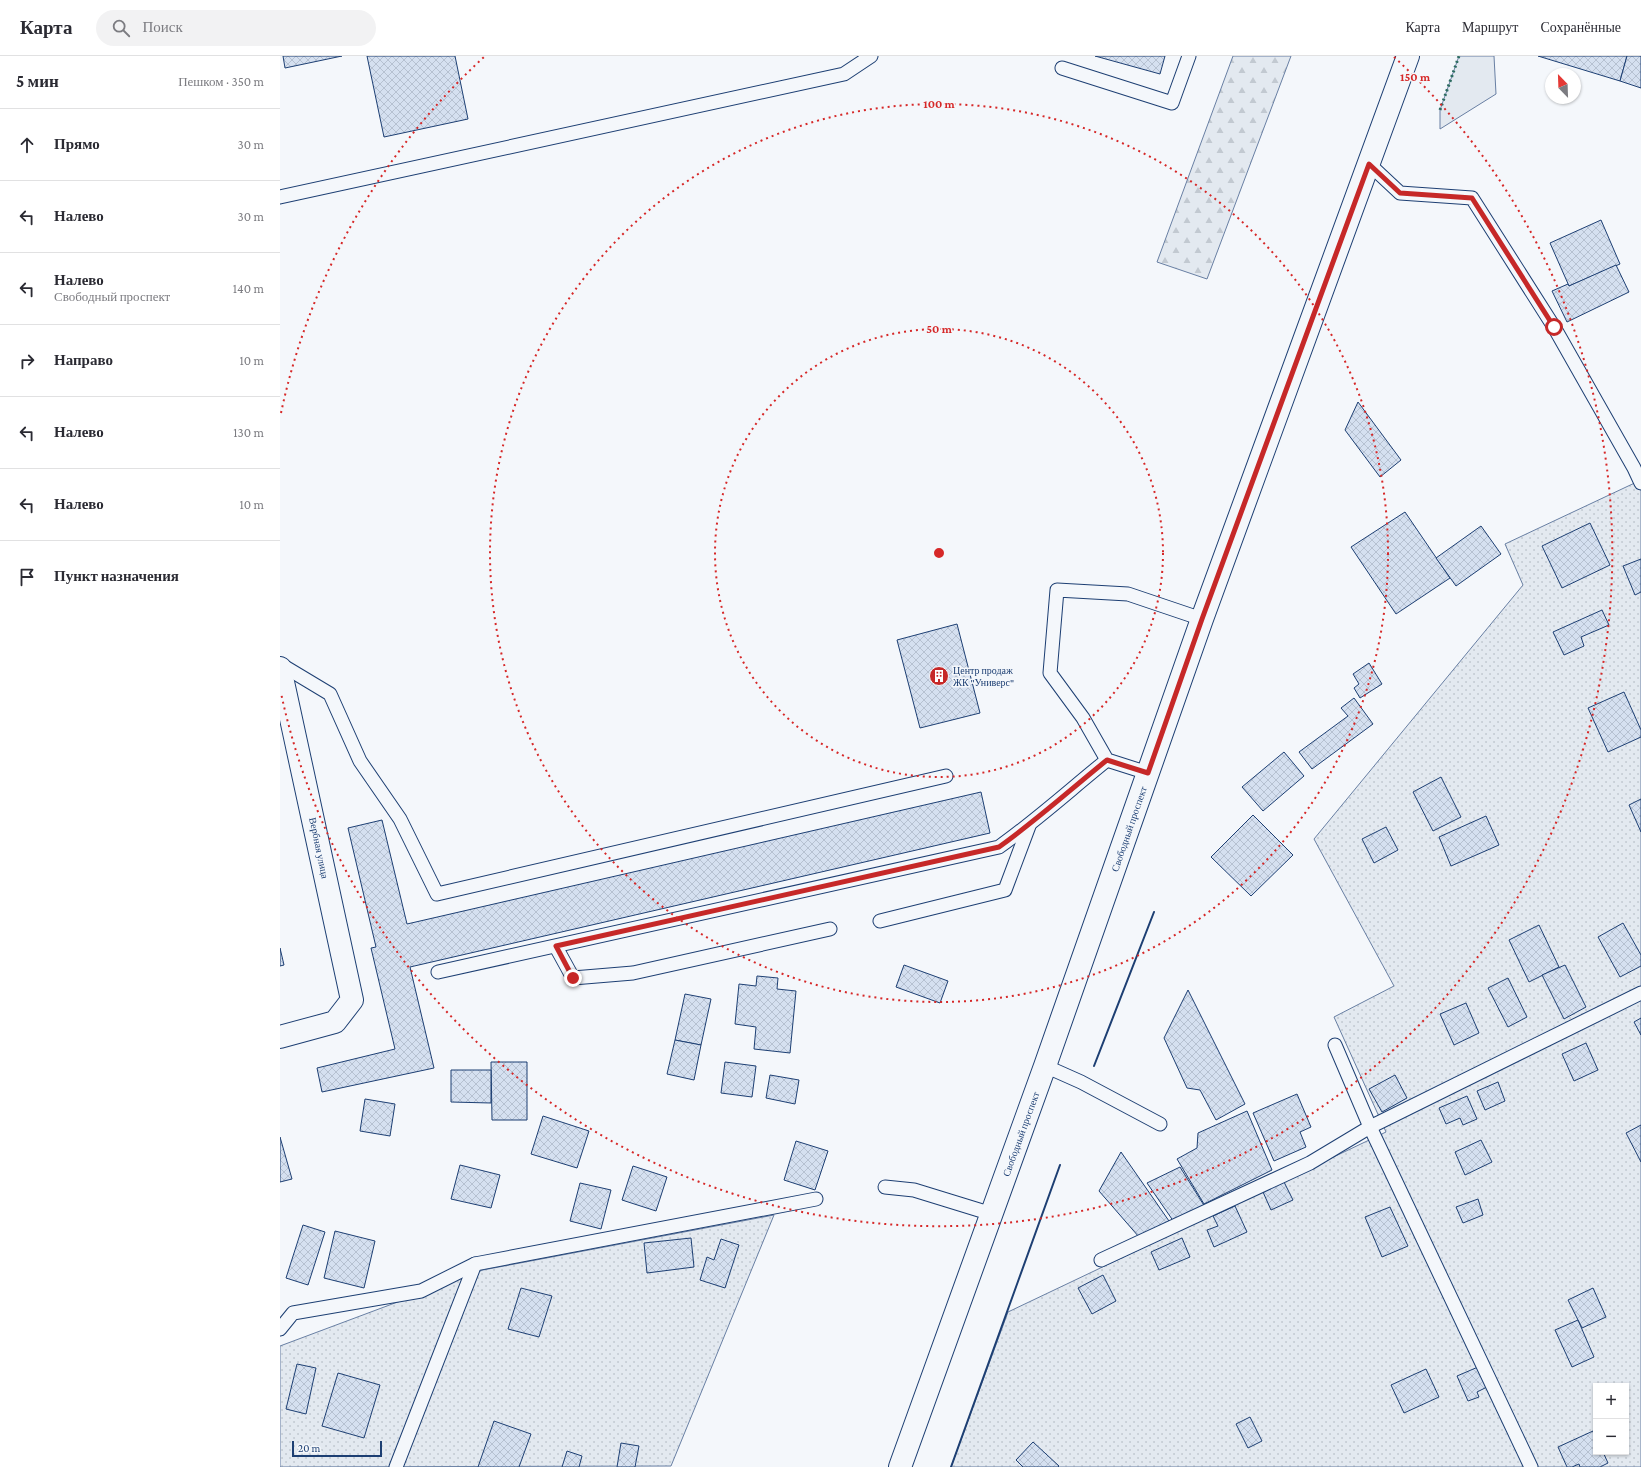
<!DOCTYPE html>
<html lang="ru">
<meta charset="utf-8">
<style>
:root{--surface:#fff;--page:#f2f2f3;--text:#2b2b33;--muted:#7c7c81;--line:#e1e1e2}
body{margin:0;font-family:"Crimson Pro",serif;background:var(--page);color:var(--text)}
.controls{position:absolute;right:12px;bottom:12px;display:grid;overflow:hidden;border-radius:0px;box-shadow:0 1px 3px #0004}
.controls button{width:36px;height:36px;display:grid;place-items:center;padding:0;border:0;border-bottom:1px solid var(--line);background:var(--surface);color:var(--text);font:20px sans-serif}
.compass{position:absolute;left:1265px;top:12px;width:36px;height:36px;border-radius:50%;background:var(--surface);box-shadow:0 1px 3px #0004;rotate:337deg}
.scale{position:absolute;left:12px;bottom:10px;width:90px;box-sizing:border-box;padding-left:4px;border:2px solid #1d3f73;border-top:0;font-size:11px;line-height:14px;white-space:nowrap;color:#1d3f73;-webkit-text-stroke:3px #f4f7fb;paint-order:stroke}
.stop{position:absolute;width:12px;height:12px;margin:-9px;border:3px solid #c62828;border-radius:50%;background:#fff}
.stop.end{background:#c62828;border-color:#fff;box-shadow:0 1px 4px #0008}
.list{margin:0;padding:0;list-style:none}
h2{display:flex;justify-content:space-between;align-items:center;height:52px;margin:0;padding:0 16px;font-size:17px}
h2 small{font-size:13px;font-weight:400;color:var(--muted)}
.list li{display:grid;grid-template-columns:26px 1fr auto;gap:12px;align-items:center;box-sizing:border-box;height:72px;padding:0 16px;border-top:1px solid var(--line)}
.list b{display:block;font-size:15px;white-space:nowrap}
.list p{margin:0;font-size:13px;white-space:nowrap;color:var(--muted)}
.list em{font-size:13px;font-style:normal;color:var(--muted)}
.icon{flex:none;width:22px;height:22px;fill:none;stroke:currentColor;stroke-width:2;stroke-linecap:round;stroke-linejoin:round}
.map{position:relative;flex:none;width:1361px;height:1411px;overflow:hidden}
header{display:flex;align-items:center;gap:24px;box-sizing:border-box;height:56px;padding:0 20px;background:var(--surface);border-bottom:1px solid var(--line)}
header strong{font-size:19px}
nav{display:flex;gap:22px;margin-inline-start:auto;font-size:14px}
.search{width:280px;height:36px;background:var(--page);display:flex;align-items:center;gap:10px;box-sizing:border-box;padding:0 14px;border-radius:22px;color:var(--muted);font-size:15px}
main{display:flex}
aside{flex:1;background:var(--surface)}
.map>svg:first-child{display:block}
.green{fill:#e3e9f0;stroke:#687fa3}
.forest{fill:url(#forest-firs);stroke:#687fa3}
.garden{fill:url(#garden-dots);stroke:#687fa3;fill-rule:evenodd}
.building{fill:url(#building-cross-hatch);stroke:#1d3f73}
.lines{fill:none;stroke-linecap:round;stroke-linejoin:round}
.service-casing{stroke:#1d3f73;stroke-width:15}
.minor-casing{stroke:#1d3f73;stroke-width:24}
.secondary-casing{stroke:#1d3f73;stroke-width:24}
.service{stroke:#f4f7fb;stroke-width:13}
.minor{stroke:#f4f7fb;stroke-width:22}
.secondary{stroke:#f4f7fb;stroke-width:22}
.hedge{stroke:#2c6c60;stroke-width:3;stroke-dasharray:2 3;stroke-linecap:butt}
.wall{stroke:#1d3f73;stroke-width:2}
.route{stroke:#c62828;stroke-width:5}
.ring{fill:none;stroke:#d62828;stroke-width:2;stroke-dasharray:2 4}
.labels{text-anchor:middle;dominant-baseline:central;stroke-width:3;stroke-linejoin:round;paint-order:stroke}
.poi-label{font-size:10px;fill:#1d3f73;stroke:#f4f7fb;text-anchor:start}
.street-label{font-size:10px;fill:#1d3f73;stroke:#f4f7fb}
.centre{fill:#d62828;stroke:#f4f7fb;stroke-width:2}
.ring-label{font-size:12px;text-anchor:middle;font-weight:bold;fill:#d62828;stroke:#f4f7fb;stroke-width:3;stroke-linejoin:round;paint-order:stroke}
</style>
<header>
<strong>Карта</strong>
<div class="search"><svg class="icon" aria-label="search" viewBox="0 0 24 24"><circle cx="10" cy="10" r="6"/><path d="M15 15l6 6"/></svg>Поиск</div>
<nav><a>Карта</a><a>Маршрут</a><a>Сохранённые</a></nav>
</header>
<main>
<aside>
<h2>5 мин<small>Пешком · 350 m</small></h2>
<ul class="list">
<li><svg class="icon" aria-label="ahead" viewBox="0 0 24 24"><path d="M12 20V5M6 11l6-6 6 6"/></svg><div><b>Прямо</b></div><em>30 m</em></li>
<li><svg class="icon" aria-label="left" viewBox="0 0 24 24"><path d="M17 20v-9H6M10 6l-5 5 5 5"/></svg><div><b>Налево</b></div><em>30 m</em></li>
<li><svg class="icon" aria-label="left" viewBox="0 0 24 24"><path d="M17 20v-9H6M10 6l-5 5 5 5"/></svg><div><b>Налево</b><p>Свободный проспект</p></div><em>140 m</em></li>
<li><svg class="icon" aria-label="right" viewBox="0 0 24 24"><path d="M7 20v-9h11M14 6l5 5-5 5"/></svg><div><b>Направо</b></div><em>10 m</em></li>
<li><svg class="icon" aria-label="left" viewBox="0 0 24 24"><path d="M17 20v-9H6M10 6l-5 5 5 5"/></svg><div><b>Налево</b></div><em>130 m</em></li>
<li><svg class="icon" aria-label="left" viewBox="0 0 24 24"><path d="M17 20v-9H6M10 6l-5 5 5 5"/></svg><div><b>Налево</b></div><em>10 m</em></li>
<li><svg class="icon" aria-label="arrive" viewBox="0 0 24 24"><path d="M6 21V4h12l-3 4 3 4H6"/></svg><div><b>Пункт назначения</b></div></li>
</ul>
</aside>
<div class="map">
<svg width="1361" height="1411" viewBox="0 0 1361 1411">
<defs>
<pattern id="forest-firs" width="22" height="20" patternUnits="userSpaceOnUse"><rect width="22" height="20" fill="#e3e9f0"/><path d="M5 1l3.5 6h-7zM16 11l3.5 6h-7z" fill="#c2c9d1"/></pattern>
<pattern id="garden-dots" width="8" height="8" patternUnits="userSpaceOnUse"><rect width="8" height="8" fill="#e3e9f0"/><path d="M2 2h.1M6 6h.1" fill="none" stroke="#c2c9d1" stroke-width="1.8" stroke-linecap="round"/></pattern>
<pattern id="building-cross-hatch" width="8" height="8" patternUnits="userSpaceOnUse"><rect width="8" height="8" fill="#d5e0f0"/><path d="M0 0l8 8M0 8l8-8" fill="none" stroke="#b6c1d1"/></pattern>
</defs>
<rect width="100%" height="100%" fill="#f4f7fb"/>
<!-- green -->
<polygon class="green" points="1179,0 1214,0 1216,38 1160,73 1160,54"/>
<!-- forest -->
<polygon class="forest" points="953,0 1011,0 927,223 877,206"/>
<!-- garden -->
<g class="garden">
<path d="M 1361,424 L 1361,1411 L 671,1411 L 728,1256 L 1106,1076 L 1054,961 L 1114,930 L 1034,783 L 1243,529 L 1225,488 ZM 1316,1330 L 1346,1330 L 1346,1396 L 1316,1396 Z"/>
<polygon points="494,1159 391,1410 0,1411 0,1290 203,1214"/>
</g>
<!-- building -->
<g class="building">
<polygon points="3,0 62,0 5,12"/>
<polygon points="87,0 175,0 188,63 104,81"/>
<polygon points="815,0 885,0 880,18"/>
<polygon points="1258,0 1347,0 1340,25"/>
<polygon points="1347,0 1361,0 1361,32 1340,25"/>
<polygon points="1321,164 1340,208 1289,230 1270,187"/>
<polygon points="1336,209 1349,236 1287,266 1272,235 1288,228 1289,230"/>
<polygon points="1078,346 1121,404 1100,421 1065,374"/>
<polygon points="1125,456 1170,522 1116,558 1071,491"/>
<polygon points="1310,467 1330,509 1282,532 1262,490"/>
<polygon points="1201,470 1221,498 1176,530 1156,502"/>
<polygon points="1361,503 1361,536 1355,539 1343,510"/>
<polygon points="1322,554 1329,569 1301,581 1304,590 1284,599 1273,576"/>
<polygon points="677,568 700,657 640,672 617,584"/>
<polygon points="1089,607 1102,628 1080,642 1074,632 1079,628 1073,618"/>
<polygon points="1344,636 1361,674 1361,681 1328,696 1308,652"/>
<polygon points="1074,642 1093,668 1032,713 1019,696 1068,660 1061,652"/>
<polygon points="1004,696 1024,720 983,755 962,731"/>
<polygon points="1161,721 1181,761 1153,775 1133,736"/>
<polygon points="701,736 710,777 130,911 154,1012 42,1036 37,1012 115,993 91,892 96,891 68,772 102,764 127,868"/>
<polygon points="1361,743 1361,776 1349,749"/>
<polygon points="973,759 1013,799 971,840 931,801"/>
<polygon points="1206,760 1219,789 1171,810 1159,781"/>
<polygon points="1106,771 1118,794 1094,807 1082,783"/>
<polygon points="1343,867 1361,899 1361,910 1340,921 1318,881"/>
<polygon points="1259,869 1279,911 1249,926 1229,884"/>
<polygon points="0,892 4,909 0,910"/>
<polygon points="624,909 668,925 660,947 616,931"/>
<polygon points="1285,909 1306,951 1284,963 1262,919"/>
<polygon points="477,920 498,922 497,933 516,935 510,997 474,993 476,971 455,968 459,928 476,930"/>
<polygon points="1228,922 1247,961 1228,971 1208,932"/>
<polygon points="908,934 965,1048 936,1064 920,1034 907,1032 884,982"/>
<polygon points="405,938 431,943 421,989 395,984"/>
<polygon points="1186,947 1199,977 1174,989 1160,958"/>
<polygon points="1361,962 1361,979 1354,966"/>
<polygon points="395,984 421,989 414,1024 387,1018"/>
<polygon points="1306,987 1318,1014 1294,1025 1282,998"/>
<polygon points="211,1006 247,1006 247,1064 212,1064"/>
<polygon points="445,1006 476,1010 472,1041 441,1037"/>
<polygon points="171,1014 211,1014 211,1047 171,1046"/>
<polygon points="490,1019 519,1024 515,1048 486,1042"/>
<polygon points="1115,1019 1127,1042 1102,1056 1089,1033"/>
<polygon points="1218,1026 1225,1045 1205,1054 1197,1035"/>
<polygon points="1017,1038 1031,1071 1020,1076 1026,1091 994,1105 973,1057"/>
<polygon points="1187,1040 1197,1063 1183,1069 1180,1062 1166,1068 1159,1052"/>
<polygon points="85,1043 115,1048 110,1080 80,1075"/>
<polygon points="967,1055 992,1114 924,1148 897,1103 917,1092 918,1077"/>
<polygon points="263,1060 309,1075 297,1112 251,1098"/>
<polygon points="1361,1069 1361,1106 1346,1077"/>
<polygon points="0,1081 12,1123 0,1126"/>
<polygon points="1201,1084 1212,1106 1185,1119 1175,1096"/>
<polygon points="516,1085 548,1095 535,1134 504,1124"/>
<polygon points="841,1096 889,1165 859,1181 819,1135"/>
<polygon points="180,1109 220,1119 211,1152 171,1143"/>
<polygon points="353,1110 387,1121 376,1155 342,1144"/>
<polygon points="900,1111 925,1151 894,1166 867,1127"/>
<polygon points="1004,1126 1013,1144 991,1154 983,1136"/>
<polygon points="300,1127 331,1134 321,1173 290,1165"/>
<polygon points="1198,1143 1203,1159 1183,1167 1176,1151"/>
<polygon points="955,1150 967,1176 934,1191 927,1174 938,1170 933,1160"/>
<polygon points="1110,1151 1128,1190 1102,1201 1085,1161"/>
<polygon points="23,1169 45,1176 28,1229 6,1222"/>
<polygon points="55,1175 95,1185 84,1232 44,1222"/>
<polygon points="411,1182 414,1211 367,1217 364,1187"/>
<polygon points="902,1182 910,1201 879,1214 871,1196"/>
<polygon points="441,1183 459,1189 445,1232 420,1224 427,1201 434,1204"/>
<polygon points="823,1219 836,1245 812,1258 798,1232"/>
<polygon points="241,1232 272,1240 259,1281 228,1273"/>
<polygon points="1313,1232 1326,1261 1302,1272 1288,1244"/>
<polygon points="1298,1264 1314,1301 1292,1311 1275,1274"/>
<polygon points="17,1308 36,1312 26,1358 6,1353"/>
<polygon points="1198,1311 1207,1331 1197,1336 1199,1341 1188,1345 1177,1320"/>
<polygon points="1146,1313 1159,1341 1124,1357 1111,1329"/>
<polygon points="58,1317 100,1329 84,1382 42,1370"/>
<polygon points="970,1361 982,1385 968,1392 956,1368"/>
<polygon points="214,1365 251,1378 239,1411 198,1411"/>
<polygon points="1313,1375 1316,1382 1316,1396 1323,1396 1328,1407 1320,1411 1300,1411 1299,1408 1292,1411 1287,1411 1278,1391"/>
<polygon points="753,1386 779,1410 778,1411 743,1411 736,1404"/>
<polygon points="341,1387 359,1390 355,1411 337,1411"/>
<polygon points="287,1395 302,1400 299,1411 282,1411"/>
</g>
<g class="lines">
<defs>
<g id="service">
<polyline points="782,12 892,47 909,0"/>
<polyline points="1089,108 1120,137 1192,142 1274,271 1354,412 1361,427"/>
<polyline points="0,141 564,18 591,0"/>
<polyline points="0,608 50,638 80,705 120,763 157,838 666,720"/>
<polyline points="868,717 827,704 803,662 770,617 777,534 848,538 922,563"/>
<polyline points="600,865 725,834 749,770"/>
<polyline points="276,891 293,922 353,917 550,873"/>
<path d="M 158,916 L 719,791 C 757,764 791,733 827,704"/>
<polyline points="1055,989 1090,1071 1251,1411"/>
<polyline points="765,1010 801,1026 880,1068"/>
<polyline points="605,1131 634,1134 712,1158"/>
<polyline points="821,1204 1030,1107 1090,1071 1361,937"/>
<polyline points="0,1273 13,1257 141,1235 195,1208 536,1143"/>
<polyline points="116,1411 195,1208"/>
</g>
<polyline id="minor" points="0,612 72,944 55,966 0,981"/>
<polyline id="secondary" points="620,1411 765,1010 922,563 1128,0"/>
</defs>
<!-- service casing -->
<use href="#service" class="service-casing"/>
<!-- minor casing -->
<use href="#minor" class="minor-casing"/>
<!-- secondary casing -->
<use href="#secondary" class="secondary-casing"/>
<!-- service -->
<use href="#service" class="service"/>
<!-- minor -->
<use href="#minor" class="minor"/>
<!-- secondary -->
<use href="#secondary" class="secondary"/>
<!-- hedge -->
<polyline class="hedge" points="1160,54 1179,0"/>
<!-- wall -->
<g class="wall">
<polyline points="814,1010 874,856"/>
<polyline points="671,1411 780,1109"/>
</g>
</g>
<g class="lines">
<!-- route -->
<path class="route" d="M 293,922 L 276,890 L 719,791 C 757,764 791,733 827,704 L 868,717 L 922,563 L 1089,108 L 1120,137 L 1192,142 L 1274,271"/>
</g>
<!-- distance rings -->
<g class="ring">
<circle cx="659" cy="497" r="224"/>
<circle cx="659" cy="497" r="449"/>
<path d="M1 357A673 673 0 0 1 204 1M1114 1A673 673 0 1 1 1 637"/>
</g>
<!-- icons -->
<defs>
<symbol id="building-disc" viewBox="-11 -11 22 22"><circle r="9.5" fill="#c62828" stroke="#f4f7fb"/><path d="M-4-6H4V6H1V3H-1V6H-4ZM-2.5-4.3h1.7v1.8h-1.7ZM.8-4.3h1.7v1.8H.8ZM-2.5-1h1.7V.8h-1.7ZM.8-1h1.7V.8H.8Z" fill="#fff"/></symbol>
</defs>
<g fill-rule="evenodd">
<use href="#building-disc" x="648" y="609" width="22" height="22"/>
</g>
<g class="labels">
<!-- poi labels -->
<g class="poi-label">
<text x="673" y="614">Центр продаж<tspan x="673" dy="12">ЖК "Универс"</tspan></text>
</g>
<!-- street labels -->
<g class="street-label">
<text transform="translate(849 773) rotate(-71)">Свободный проспект</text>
<text transform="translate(39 792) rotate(78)">Вербная улица</text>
<text transform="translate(741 1078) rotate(-70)">Свободный проспект</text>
</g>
</g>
<circle cx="659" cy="497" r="6" class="centre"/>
<g class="ring-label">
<text x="1135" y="25">150 m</text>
<text x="659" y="52">100 m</text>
<text x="659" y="277">50 m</text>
</g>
</svg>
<div class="controls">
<button>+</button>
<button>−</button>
</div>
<svg class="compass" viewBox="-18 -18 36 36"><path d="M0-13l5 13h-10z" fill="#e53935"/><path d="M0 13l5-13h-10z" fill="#7c7c81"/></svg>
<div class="scale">20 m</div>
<div class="stop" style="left:1274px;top:271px"></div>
<div class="stop end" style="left:293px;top:922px"></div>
</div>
</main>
